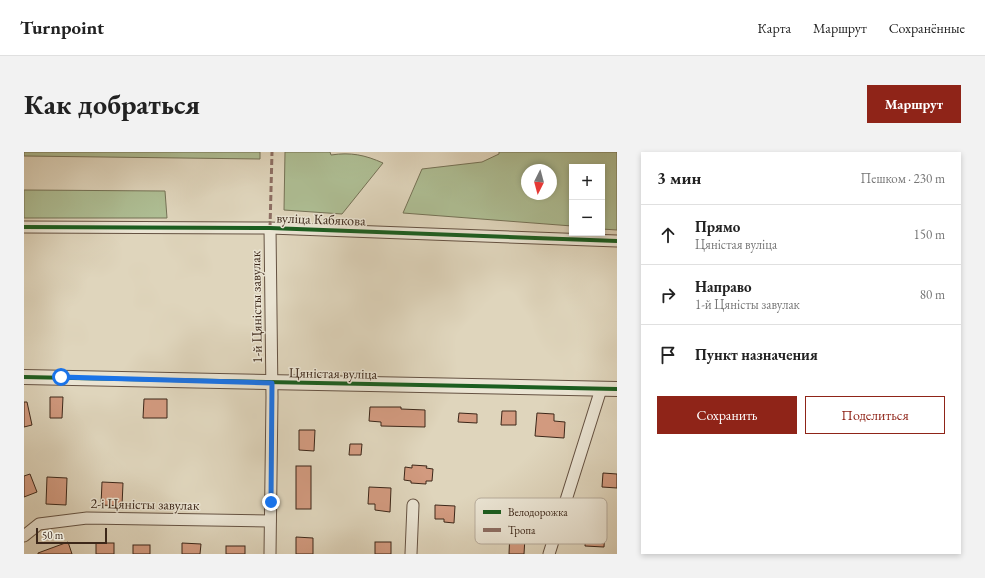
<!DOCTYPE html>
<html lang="ru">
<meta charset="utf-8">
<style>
:root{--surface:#fff;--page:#f2f2f2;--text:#222;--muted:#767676;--line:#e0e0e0;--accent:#8f2418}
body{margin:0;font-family:"EB Garamond",serif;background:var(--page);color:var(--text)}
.controls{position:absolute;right:12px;top:12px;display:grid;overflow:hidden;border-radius:0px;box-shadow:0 2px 6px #0003}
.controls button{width:36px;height:36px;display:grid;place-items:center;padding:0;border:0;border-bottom:1px solid var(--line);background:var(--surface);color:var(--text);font:20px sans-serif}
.compass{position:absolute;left:497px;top:12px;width:36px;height:36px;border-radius:50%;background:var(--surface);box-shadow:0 2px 6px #0003;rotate:186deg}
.scale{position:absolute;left:12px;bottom:10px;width:71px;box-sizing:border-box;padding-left:4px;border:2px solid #3c2719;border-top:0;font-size:11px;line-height:14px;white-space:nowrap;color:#3c2719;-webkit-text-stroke:3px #eae4d3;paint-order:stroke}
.stop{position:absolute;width:12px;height:12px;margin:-9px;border:3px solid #1a73e8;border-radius:50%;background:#fff}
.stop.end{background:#1a73e8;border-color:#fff;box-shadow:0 1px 4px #0008}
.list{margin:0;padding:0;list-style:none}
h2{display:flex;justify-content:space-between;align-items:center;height:52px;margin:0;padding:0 16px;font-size:17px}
h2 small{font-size:13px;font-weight:400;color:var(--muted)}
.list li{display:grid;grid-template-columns:26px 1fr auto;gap:12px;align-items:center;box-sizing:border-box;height:60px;padding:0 16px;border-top:1px solid var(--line)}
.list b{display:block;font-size:15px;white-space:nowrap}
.list p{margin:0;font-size:13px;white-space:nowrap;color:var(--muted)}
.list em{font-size:13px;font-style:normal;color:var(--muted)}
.actions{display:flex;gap:8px;padding:12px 16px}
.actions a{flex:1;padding:9px 0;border:1px solid var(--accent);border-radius:0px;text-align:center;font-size:14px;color:var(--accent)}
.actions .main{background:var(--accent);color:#fff}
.icon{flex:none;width:22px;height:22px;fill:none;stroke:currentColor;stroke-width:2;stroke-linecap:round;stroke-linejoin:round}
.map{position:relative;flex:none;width:593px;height:402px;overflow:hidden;border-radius:0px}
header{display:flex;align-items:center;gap:24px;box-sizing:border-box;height:56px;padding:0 20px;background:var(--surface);border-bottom:1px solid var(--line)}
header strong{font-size:19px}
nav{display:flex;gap:22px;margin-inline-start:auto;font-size:14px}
.intro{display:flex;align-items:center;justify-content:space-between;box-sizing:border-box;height:96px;padding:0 24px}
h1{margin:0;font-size:28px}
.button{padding:10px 18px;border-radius:0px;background:var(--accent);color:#fff;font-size:14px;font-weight:700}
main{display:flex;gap:24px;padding:0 24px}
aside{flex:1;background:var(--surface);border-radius:0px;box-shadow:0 2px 6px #0003}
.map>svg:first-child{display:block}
.green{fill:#aebe94;stroke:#757256;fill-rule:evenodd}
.building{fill:#d29a7f;stroke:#3c2719}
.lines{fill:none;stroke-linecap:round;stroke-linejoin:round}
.minor-casing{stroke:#655242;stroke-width:13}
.tertiary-casing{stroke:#655242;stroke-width:16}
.minor{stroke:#eae4d3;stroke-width:11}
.tertiary{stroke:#eae4d3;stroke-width:14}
.quiet{stroke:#8d6e63;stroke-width:3;stroke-dasharray:6 3;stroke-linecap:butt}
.cycleway-casing{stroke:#eae4d3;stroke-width:6}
.cycleway{stroke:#1b5e20;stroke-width:4}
.route{stroke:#1a73e8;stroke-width:5}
.labels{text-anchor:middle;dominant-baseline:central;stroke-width:3;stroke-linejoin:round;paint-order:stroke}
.street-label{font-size:14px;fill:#3c2719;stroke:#eae4d3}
.key{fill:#eae4d3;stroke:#b6ab9b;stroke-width:1}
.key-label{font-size:11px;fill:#3c2719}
</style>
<header>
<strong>Turnpoint</strong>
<nav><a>Карта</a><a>Маршрут</a><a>Сохранённые</a></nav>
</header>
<div class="intro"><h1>Как добраться</h1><a class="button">Маршрут</a></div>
<main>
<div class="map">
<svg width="593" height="402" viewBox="0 0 593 402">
<rect width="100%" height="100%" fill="#dfd5bc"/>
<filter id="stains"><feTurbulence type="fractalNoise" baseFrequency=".005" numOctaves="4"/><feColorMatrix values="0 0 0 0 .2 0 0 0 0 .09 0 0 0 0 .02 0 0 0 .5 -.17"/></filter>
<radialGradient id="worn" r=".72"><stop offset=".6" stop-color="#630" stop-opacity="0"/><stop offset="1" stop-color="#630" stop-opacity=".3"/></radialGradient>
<!-- green -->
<g class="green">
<polygon points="0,0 236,0 236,7 0,4"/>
<path d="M 261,0 L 306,0 L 307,3 C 327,0 341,3 359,11 L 318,62 L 260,58 Z"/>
<path d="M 475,0 L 593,0 L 593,78 L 578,77 L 578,15 L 548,15 L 548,74 L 379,61 L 398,17 L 458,10 L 475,2 ZM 503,18 L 527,18 L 527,42 L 503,42 Z"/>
<polygon points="0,38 141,39 143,66 0,66"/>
</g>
<!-- building -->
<g class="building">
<polygon points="26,245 39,245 38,266 26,266"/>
<polygon points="120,247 143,247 143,266 119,266"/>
<polygon points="0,250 3,250 8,273 0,275"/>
<polygon points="346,255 377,255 377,257 401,258 401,275 357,274 357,270 345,269"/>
<polygon points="478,259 492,259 492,273 477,273"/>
<polygon points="435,261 453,262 453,271 434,270"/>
<polygon points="513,261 530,262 530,269 541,270 540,286 511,284"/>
<polygon points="275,278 291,278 290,299 275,298"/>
<polygon points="326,292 338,292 337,303 325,303"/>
<polygon points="388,313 403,314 402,316 409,317 408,329 402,329 402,332 387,331 387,329 380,328 381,315 388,316"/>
<rect x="272" y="314" width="15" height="43"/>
<polygon points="579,321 593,322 593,336 578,335"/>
<polygon points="6,322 13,340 0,345 0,324"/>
<polygon points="23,325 43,326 42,353 22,352"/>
<polygon points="78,330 99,331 98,354 77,353"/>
<polygon points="345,335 367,336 366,360 351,358 351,352 344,352"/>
<polygon points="411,353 431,354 430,371 420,370 420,367 411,367"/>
<polygon points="492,353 511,354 510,370 502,369 500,402 485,402 486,379 490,379"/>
<polygon points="562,375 581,376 580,395 561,394"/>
<polygon points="272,385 289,386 289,402 272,402"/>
<polygon points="44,390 48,402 14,402 14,401"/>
<rect x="351" y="390" width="16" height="12"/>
<rect x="72" y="391" width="18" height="11"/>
<polygon points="158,391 177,392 176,402 158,402"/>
<rect x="109" y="393" width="17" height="9"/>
<rect x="202" y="394" width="19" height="8"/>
</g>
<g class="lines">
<defs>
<g id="minor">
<polyline points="0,75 246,76 593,89"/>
<polyline points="246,76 248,245 246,402"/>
<polyline points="0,384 15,372 63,366 246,369"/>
<polyline points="387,402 389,353"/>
<polyline points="525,402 577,237"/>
</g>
<polyline id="tertiary" points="0,225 593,237"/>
</defs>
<!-- minor casing -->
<use href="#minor" class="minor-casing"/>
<!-- tertiary casing -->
<use href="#tertiary" class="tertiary-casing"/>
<!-- minor -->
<use href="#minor" class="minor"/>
<!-- tertiary -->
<use href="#tertiary" class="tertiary"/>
<!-- quiet -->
<polyline class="quiet" points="246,76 248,0"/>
<defs>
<g id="cycleway">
<polyline points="0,75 246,76 593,89"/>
<polyline points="0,225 593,237"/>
</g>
</defs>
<!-- cycleway casing -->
<use href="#cycleway" class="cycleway-casing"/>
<!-- cycleway -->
<use href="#cycleway" class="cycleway"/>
</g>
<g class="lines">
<!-- route -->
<polyline class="route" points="37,225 248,231 247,350"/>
</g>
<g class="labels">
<!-- street labels -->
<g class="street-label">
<text transform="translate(297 67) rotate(2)">вуліца Кабякова</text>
<text transform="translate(232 155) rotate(-91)">1-й Цяністы завулак</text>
<text transform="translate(309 221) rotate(1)">Цяністая вуліца</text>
<text transform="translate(121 352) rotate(1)">2-і Цяністы завулак</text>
</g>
</g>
<!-- legend -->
<rect x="451" y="346" width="132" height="46" rx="6" class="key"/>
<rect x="459" y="358" width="18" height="4" fill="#1b5e20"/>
<rect x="459" y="376" width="18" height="4" fill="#8d6e63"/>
<g class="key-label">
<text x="484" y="364">Велодорожка</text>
<text x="484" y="382">Тропа</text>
</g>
<rect width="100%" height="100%" filter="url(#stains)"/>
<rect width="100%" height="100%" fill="url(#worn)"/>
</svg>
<div class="controls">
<button>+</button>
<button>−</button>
</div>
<svg class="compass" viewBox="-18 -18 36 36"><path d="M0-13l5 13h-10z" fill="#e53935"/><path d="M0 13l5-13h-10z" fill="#767676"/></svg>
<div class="scale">50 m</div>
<div class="stop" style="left:37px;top:225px"></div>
<div class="stop end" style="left:247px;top:350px"></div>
</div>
<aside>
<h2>3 мин<small>Пешком · 230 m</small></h2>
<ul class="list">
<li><svg class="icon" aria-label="ahead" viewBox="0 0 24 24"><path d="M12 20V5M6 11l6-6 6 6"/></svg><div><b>Прямо</b><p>Цяністая вуліца</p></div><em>150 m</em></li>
<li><svg class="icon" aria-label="right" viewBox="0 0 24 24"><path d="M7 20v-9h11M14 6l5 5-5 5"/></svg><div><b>Направо</b><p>1-й Цяністы завулак</p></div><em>80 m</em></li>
<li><svg class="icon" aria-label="arrive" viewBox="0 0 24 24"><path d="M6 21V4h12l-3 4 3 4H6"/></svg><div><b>Пункт назначения</b></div></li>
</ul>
<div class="actions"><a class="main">Сохранить</a><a>Поделиться</a></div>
</aside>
</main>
